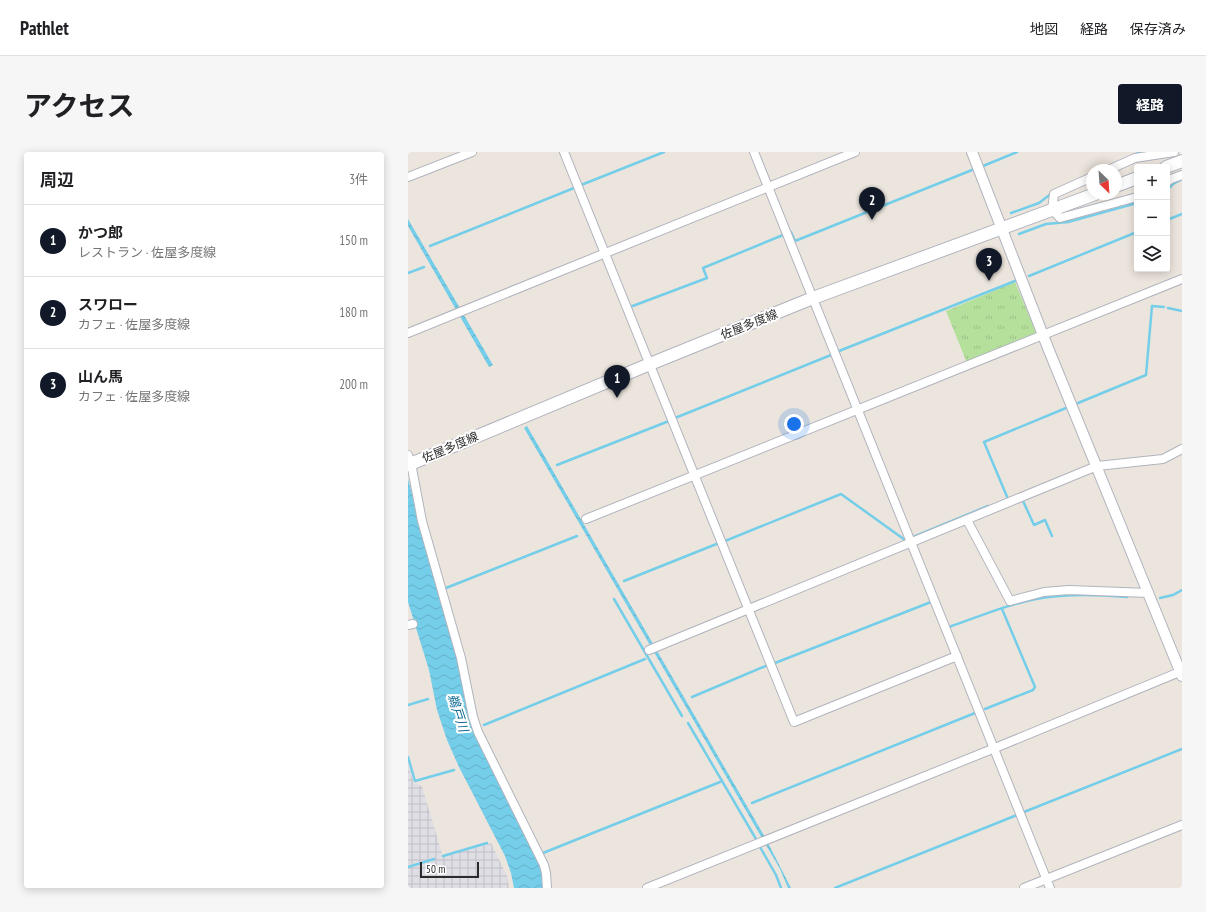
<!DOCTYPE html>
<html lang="ja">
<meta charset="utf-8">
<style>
:root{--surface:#fff;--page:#f6f6f6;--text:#202124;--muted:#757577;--line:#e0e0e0;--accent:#111827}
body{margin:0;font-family:"PT Sans Narrow","Noto Sans JP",sans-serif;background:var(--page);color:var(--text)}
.controls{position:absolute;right:12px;top:12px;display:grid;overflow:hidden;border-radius:4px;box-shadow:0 2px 10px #0003}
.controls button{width:36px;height:36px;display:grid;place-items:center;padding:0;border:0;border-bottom:1px solid var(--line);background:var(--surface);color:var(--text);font:20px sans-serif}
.compass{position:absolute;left:678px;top:12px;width:36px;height:36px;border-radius:50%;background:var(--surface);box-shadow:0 2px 10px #0003;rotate:155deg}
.scale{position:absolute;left:12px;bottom:10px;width:59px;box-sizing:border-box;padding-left:4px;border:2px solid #2b2b2b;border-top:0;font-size:11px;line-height:14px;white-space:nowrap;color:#2b2b2b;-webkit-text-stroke:3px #fff;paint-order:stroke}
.you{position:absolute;left:386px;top:272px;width:14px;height:14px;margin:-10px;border:3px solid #fff;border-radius:50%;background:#1a73e8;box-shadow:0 0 0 6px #1a73e833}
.badge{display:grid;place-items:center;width:26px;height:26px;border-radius:50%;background:var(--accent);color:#fff;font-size:13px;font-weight:700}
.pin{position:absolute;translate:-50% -33px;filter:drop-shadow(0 1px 2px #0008)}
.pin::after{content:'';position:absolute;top:21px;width:14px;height:12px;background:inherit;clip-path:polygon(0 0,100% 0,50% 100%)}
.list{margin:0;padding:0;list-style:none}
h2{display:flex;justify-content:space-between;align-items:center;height:52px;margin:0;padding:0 16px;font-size:17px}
h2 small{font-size:13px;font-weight:400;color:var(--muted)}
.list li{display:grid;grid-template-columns:26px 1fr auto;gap:12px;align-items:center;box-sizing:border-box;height:72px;padding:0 16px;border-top:1px solid var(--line)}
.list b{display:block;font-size:15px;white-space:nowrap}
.list p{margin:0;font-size:13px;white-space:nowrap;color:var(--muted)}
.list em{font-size:13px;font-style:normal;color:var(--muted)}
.icon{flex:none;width:22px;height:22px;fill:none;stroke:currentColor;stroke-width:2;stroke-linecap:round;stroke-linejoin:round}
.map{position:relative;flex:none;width:774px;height:736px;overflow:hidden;border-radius:4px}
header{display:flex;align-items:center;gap:24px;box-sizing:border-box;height:56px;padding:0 20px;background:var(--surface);border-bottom:1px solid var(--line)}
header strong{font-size:19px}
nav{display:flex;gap:22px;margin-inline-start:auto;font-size:14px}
.intro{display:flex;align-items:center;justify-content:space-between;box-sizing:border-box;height:96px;padding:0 24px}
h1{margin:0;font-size:28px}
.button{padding:10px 18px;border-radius:4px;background:var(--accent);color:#fff;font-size:14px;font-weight:700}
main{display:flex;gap:24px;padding:0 24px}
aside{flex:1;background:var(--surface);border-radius:4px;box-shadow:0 2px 10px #0003}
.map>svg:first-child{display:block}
.industrial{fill:url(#industrial-grid)}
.grass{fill:url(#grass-tufts)}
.water{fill:url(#water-waves)}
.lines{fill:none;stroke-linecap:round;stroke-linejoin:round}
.stream{stroke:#75cee9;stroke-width:2.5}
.minor-casing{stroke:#b1b4be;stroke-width:10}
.tertiary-casing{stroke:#b1b4be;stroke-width:12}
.secondary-casing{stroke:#b1b4be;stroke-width:14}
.minor{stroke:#fff;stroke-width:8}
.tertiary{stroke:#fff;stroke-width:10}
.secondary{stroke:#fff;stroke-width:12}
.labels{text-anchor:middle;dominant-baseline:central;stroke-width:4;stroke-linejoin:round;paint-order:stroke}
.street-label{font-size:12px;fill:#2b2b2b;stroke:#fff}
.water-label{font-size:13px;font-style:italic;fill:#146d95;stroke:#fff}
</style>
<header>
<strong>Pathlet</strong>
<nav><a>地図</a><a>経路</a><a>保存済み</a></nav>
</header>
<div class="intro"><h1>アクセス</h1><a class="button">経路</a></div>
<main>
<aside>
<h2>周辺<small>3件</small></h2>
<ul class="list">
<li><span class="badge">1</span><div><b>かつ郎</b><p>レストラン · 佐屋多度線</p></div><em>150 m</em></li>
<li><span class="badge">2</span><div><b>スワロー</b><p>カフェ · 佐屋多度線</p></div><em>180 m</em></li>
<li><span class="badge">3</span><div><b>山ん馬</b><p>カフェ · 佐屋多度線</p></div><em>200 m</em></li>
</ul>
</aside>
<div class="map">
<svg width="774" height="736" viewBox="0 0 774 736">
<defs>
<pattern id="industrial-grid" width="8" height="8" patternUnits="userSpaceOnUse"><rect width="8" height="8" fill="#dfdee5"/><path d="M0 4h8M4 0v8" fill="none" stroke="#c0bfc5"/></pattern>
<pattern id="grass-tufts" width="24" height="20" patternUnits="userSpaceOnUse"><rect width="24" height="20" fill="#b5e09c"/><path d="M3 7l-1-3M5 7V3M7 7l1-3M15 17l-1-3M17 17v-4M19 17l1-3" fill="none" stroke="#9cc087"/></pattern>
<pattern id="water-waves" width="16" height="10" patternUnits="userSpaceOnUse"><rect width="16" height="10" fill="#75cee9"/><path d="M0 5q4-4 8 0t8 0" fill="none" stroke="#65b1c8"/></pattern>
</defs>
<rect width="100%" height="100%" fill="#ece5dd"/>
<!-- industrial -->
<polygon class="industrial" points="0,611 6,631 14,634 35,705 83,691 99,724 101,736 0,736"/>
<!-- grass -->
<polygon class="grass" points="607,130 628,180 627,184 559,211 538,159"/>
<!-- water -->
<g class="water">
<polygon points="0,67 85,213 81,215 0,74"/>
<polygon points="119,274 358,687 383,736 380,736 372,717 355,688 116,276"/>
<polygon points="0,327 58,539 63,565 132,713 135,723 137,736 106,736 103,721 97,704 51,615 39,588 29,558 21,518 0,450"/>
</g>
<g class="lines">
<!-- stream -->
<g class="stream">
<polyline points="726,3 732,0"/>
<polyline points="575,14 609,0"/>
<polyline points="693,18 700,15"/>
<polyline points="173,33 256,0"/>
<polyline points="759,38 765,32 774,27"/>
<polyline points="603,61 631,51 644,41"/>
<polyline points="759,68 774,62"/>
<polyline points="383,80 387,89 564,18"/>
<polyline points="611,82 638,72 660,70 729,51"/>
<polyline points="22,94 166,36"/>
<polyline points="0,121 16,115"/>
<polyline points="621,124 729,80"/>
<polyline points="222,155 299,126 295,116 375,83"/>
<polyline points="760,156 774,159"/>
<polyline points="431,199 607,129"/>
<polyline points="670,251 738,223 744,154 756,155"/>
<polyline points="267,266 423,203"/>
<polyline points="149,313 261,269"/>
<polyline points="600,347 576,290 658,256"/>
<polyline points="615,349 626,373 637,368 644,384"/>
<polyline points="505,385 580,354"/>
<polyline points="317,389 433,342 497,388"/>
<polyline points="216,429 311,391"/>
<polyline points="38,436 169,384"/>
<polyline points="752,446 765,443 774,438"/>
<polyline points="206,447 274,564"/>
<path d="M 541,475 C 576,463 614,446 651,444 C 674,442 697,443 719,445"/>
<polyline points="367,511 523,450"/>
<polyline points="284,545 360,513"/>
<polyline points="0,553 20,547"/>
<polyline points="577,557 625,538 627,535 594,457"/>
<polyline points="280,571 348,687"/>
<polyline points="76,573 237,507"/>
<polyline points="0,605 7,629 46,618"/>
<polyline points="344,651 567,561"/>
<polyline points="616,660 774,597"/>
<polyline points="352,695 368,723 373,736"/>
<polyline points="135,701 312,630"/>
<polyline points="35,704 79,691"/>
<polyline points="0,715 26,707"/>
<polyline points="427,736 609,663"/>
</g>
<defs>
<g id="minor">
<polyline points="156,0 386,570 549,504"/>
<polyline points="346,0 642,736"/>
<polyline points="700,18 727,6 766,0"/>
<polyline points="0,25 64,0"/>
<polyline points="684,25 646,42 644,58 652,66 729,45"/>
<polyline points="759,30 763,27 774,23"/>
<polyline points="0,181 447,0"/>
<polyline points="0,303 3,311 14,369 53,506 65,565 70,580 136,713 138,721 139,736"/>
<polyline points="178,367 774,127"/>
<polyline points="559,368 602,449 636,440 661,438 741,441"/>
<polyline points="0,473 5,472"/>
<polyline points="241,498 689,314 755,307 774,297"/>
<polyline points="239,736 587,596 774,519"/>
<polyline points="616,736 774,673"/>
</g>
<polyline id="tertiary" points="564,0 640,196 774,524"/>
<g id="secondary">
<polyline points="758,15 774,9"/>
<polyline points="708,34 729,26"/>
<polyline points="0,313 242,212 405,146 687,42"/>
</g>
</defs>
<!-- minor casing -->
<use href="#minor" class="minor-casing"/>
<!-- tertiary casing -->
<use href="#tertiary" class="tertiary-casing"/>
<!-- secondary casing -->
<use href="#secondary" class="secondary-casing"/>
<!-- minor -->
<use href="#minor" class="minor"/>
<!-- tertiary -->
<use href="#tertiary" class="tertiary"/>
<!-- secondary -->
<use href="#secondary" class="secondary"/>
</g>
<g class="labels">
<!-- street labels -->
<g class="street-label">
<text transform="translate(341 172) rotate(-22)">佐屋多度線</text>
<text transform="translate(42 295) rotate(-23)">佐屋多度線</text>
</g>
<!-- water labels -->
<g class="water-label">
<text transform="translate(50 561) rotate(72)">鵜戸川</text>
</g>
</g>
</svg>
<div class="controls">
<button>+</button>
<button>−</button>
<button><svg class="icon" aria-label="layers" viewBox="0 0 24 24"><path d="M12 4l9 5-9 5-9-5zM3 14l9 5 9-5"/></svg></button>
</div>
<svg class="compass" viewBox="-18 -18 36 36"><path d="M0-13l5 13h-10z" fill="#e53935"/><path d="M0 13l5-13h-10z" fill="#757577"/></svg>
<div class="scale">50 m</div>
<div class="you"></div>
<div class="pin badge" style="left:209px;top:246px">1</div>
<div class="pin badge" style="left:464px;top:68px">2</div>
<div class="pin badge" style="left:581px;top:129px">3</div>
</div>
</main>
